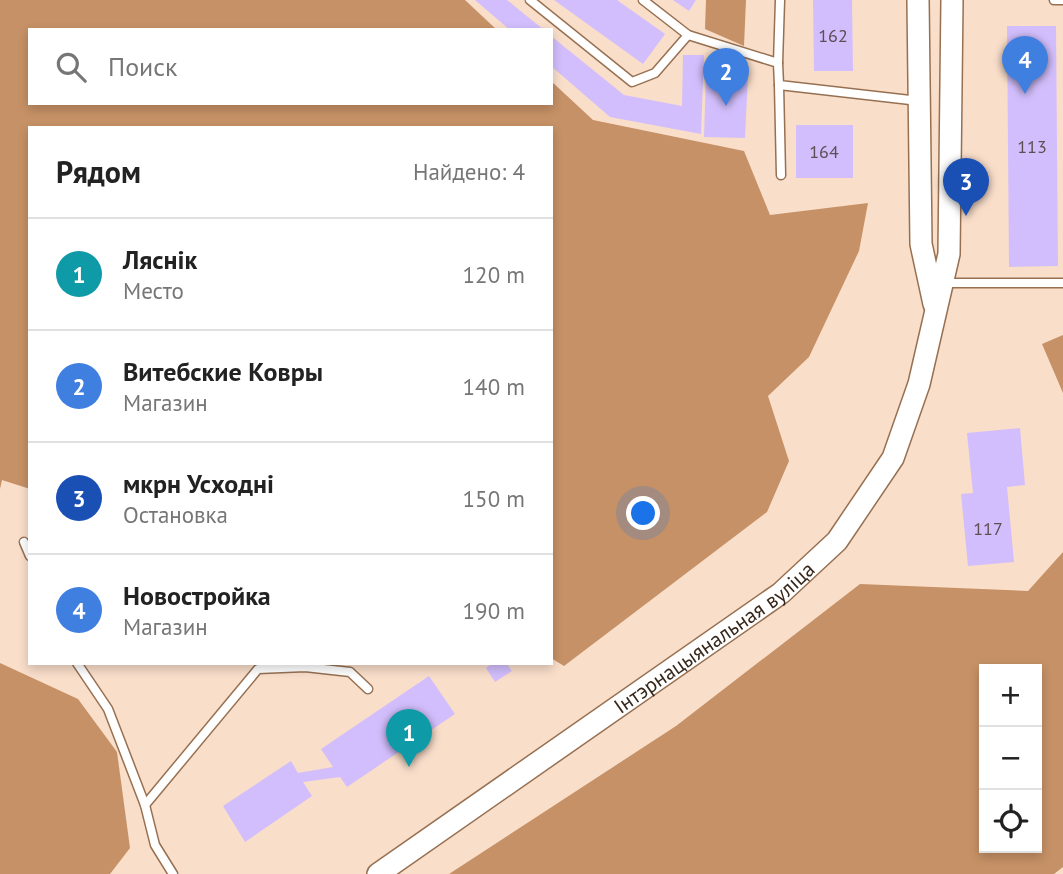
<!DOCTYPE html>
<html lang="ru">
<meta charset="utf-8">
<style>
:root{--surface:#fff;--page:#f6f6f6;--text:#222;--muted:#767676;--line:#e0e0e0;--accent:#b45309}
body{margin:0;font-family:"PT Sans",sans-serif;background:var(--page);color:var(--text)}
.controls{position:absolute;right:21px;bottom:21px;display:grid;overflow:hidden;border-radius:0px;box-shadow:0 4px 10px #0003}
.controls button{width:63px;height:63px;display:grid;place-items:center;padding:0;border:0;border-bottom:2px solid var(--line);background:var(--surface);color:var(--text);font:35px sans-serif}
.you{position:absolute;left:644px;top:514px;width:24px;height:24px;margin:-18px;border:5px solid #fff;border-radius:50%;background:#1a73e8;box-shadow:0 0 0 10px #1a73e833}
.badge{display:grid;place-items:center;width:46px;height:46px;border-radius:50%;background:var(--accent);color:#fff;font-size:23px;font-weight:700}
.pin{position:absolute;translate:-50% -58px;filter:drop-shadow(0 2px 4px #0008)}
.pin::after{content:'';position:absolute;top:37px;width:24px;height:21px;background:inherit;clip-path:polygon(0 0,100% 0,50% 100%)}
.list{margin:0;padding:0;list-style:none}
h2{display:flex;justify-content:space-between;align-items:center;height:91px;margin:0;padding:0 28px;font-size:30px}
h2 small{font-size:23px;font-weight:400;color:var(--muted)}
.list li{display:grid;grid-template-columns:46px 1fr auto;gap:21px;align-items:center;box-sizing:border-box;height:112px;padding:0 28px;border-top:2px solid var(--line)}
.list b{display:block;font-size:26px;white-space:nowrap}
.list p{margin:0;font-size:23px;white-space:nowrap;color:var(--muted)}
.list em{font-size:23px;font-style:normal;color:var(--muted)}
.icon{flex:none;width:38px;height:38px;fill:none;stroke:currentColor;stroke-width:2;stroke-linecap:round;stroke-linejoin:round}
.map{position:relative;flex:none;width:1063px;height:874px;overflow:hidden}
.search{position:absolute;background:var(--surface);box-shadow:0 4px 10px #0003;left:28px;top:28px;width:525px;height:77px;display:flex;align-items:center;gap:18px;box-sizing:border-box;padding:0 24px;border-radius:0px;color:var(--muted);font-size:26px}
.panel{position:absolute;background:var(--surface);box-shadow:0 4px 10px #0003;left:28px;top:126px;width:525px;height:539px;border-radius:0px}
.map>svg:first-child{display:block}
.forest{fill:#c69166;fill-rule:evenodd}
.building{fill:#d2befc}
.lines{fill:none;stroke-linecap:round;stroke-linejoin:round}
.lane-casing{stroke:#977051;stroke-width:11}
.secondary-casing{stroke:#977051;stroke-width:24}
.lane{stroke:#fff;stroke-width:8}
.secondary{stroke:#fff;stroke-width:21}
.labels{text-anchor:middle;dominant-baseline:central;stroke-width:6;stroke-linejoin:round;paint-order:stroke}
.number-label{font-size:18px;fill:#5e4d52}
.street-label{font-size:21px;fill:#37271a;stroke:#fff}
</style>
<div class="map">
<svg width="1063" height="874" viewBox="0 0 1063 874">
<rect width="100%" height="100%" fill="#f9deca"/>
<!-- forest -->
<g class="forest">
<polygon points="0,0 465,0 497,30 30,30 30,103 551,103 551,81 593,120 744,151 770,215 868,203 859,251 809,357 768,396 789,461 767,512 564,666 551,658 551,128 30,128 30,489 2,480 0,489"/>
<polygon points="706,0 746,0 744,46 705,29"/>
<polygon points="1063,335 1063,393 1042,344"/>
<path d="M 1063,552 L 1063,867 L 1054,874 L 449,874 L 676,726 L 860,584 L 1028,591 ZM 984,669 L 1037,669 L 1037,848 L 984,848 Z"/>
<polygon points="0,663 78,699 117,752 130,848 110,874 0,874"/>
</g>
<!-- building -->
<g class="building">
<polygon points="475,0 507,0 544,30 510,30"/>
<polygon points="554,0 617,0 665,34 643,64"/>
<polygon points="673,0 696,0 689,11"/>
<polygon points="813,0 852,0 853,71 814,71"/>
<polygon points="1007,26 1056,26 1058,266 1009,267"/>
<polygon points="551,36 624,95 682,106 683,55 704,55 701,134 610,117 551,66"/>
<polygon points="706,73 748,74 745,138 704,137"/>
<rect x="796" y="125" width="57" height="53"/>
<polygon points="1020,428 1025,485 1007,487 1014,562 968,566 961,494 973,493 967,433"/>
<polygon points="493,663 506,663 512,671 495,682 486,668"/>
<polygon points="429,676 455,714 347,787 340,777 303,782 312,796 245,842 223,806 291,761 298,773 333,767 321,749"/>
</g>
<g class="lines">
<defs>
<g id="lane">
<polyline points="530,0 632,82 655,73 688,35"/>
<polyline points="643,0 688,35 778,63 779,85 919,101"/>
<polyline points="1054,0 1063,0"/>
<polyline points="778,63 780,0"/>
<polyline points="779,85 781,175"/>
<polyline points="945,283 1063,283"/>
<polyline points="24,542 30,556"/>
<polyline points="77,663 108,709 145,805 155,845 173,874"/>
<polyline points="145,805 258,669 305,667 350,672 368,689"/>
</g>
<g id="secondary">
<polyline points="918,0 921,244 934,304"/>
<path id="s1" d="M 378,874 L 781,593 L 837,541 L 893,458 L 919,384 L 949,254 L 952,0"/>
</g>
</defs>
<!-- lane casing -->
<use href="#lane" class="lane-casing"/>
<!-- secondary casing -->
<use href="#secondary" class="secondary-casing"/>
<!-- lane -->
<use href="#lane" class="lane"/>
<!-- secondary -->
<use href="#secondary" class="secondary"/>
</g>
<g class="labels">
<!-- number labels -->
<g class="number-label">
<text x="833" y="35">162</text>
<text x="1032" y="146">113</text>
<text x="824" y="151">164</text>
<text x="988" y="528">117</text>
</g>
<!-- street labels -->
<g class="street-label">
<text stroke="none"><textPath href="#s1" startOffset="411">Інтэрнацыянальная вуліца</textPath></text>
</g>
</g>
</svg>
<div class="controls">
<button>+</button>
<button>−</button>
<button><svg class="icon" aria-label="locate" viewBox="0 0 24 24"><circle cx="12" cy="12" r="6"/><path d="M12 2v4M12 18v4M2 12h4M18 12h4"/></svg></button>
</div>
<div class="you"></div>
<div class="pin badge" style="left:409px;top:767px;background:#0f9aa8">1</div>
<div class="pin badge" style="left:726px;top:106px;background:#3f7fe0">2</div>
<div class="pin badge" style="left:966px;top:216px;background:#1a4fb4">3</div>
<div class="pin badge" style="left:1025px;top:94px;background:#3f7fe0">4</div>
<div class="search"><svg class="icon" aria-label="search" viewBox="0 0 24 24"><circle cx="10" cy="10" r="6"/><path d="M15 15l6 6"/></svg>Поиск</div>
<section class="panel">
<h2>Рядом<small>Найдено: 4</small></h2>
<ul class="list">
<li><span class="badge" style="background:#0f9aa8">1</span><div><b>Ляснік</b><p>Место</p></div><em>120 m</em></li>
<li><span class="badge" style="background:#3f7fe0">2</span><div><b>Витебские Ковры</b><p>Магазин</p></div><em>140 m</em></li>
<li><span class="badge" style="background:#1a4fb4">3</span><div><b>мкрн Усходні</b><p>Остановка</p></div><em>150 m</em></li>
<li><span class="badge" style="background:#3f7fe0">4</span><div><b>Новостройка</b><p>Магазин</p></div><em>190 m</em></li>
</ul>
</section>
</div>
